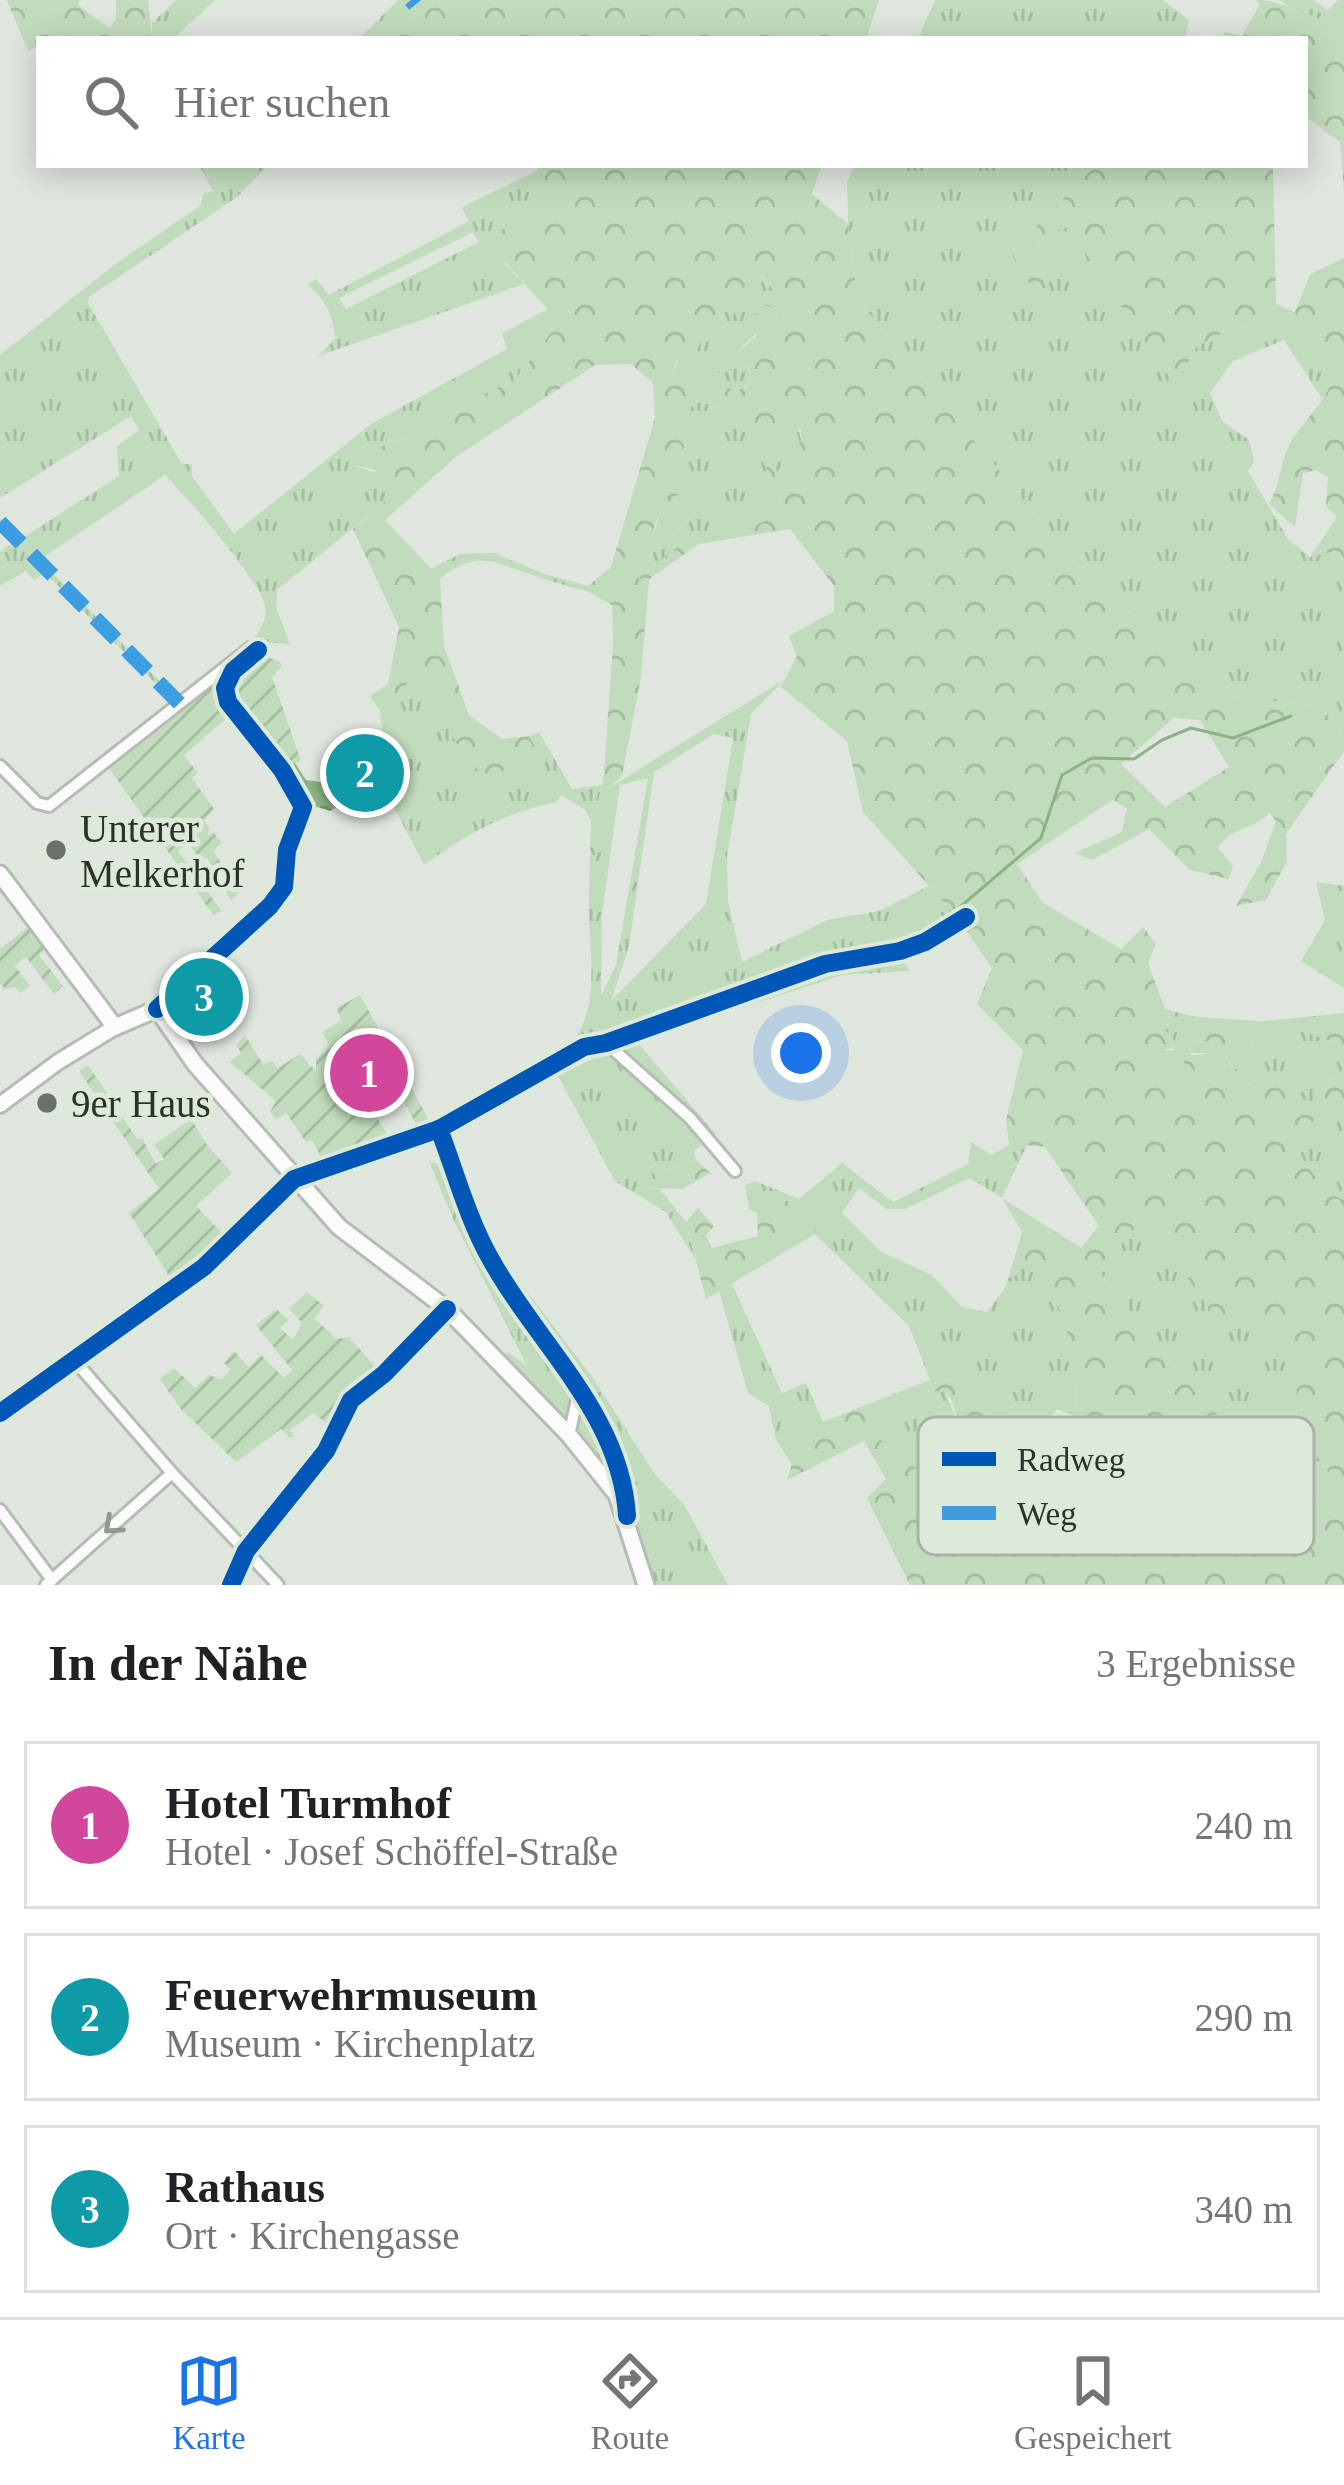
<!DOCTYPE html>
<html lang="de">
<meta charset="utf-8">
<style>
:root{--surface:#fff;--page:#f2f2f2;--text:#202124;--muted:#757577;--line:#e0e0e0;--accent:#1a73e8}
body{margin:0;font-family:"Times New Roman",serif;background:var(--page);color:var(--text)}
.you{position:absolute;left:801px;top:1053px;width:42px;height:42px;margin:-30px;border:9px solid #fff;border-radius:50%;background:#1a73e8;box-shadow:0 0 0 18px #1a73e833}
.badge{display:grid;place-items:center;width:78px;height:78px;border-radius:50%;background:var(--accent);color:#fff;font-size:39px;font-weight:700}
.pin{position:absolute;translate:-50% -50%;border:6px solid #fff;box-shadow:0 3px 12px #0006}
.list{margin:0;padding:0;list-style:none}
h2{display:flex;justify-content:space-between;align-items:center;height:156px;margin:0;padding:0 48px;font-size:51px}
h2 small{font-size:39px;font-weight:400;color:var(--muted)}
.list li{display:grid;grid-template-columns:78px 1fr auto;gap:36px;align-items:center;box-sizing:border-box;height:168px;margin:0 24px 24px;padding:0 24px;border:3px solid var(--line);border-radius:0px}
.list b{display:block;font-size:45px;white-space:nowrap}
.list p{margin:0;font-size:39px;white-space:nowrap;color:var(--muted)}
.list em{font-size:39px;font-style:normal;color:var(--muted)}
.icon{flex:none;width:66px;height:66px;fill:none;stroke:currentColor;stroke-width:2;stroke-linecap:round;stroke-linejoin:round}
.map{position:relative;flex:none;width:1344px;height:1585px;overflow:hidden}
.search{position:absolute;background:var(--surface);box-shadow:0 6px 30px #0003;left:36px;right:36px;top:36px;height:132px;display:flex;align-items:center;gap:30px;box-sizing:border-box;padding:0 42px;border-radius:0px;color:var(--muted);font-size:45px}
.sheet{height:732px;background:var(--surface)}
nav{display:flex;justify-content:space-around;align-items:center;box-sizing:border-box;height:168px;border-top:3px solid var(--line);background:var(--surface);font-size:33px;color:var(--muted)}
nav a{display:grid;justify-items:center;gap:6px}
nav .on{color:var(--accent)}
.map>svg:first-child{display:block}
.grass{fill:url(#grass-tufts);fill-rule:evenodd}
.forest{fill:url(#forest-crowns);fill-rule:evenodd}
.garden{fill:url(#garden-furrows)}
.water{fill:url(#water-ripples)}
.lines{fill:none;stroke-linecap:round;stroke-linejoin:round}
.stream{stroke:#8cb385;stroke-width:3}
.minor-casing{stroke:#b6bbb5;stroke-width:16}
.tertiary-casing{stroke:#b6bbb5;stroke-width:20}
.secondary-casing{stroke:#b6bbb5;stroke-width:21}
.minor{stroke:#fafbfa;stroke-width:10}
.tertiary{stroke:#fafbfa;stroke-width:14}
.secondary{stroke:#fafbfa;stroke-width:15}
.quiet{stroke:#3d9de1;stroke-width:15;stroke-dasharray:30 15;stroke-linecap:butt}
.cycleway-casing{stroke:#ddeada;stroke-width:26}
.cycleway{stroke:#0057b8;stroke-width:18}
.oneway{stroke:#939692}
.poi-dot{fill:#6b706a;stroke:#ddeada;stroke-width:4.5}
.labels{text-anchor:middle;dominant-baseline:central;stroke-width:10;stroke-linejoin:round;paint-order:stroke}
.poi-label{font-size:39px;fill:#2c312b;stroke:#ddeada;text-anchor:start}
.key{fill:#ddeada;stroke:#a8b2a6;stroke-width:3}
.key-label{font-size:33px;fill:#2c312b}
</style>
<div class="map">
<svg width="1344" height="1585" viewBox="0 0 1344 1585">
<defs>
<pattern id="grass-tufts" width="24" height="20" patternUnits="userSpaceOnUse" patternTransform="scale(3)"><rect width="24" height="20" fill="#c1dcbc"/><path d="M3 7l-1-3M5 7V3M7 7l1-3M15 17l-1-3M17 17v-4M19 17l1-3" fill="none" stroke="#a6bda2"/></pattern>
<pattern id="forest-crowns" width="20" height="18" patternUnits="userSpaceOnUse" patternTransform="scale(3)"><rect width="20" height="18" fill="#c1dcbc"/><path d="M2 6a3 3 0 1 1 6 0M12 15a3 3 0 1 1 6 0" fill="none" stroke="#a6bda2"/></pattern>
<pattern id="garden-furrows" width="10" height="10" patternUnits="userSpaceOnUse" patternTransform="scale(3)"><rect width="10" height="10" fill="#c1dcbc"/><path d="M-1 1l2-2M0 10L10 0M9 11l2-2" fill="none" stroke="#a6bda2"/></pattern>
<pattern id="water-ripples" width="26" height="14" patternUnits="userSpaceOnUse" patternTransform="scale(3)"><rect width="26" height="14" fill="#8cb385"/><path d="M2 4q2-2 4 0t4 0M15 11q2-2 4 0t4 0" fill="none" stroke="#73926d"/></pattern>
</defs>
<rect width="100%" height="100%" fill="#dfe6de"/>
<!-- grass -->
<g class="grass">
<polygon points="176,0 215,0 173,39 152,39 152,23"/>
<polygon points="398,0 409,0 418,15 395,39 359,39"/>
<polygon points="935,0 1163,0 1189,20 1185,39 918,39"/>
<polygon points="1280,0 1313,0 1328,10 1338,0 1344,0 1344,28 1295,12"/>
<path d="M 199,165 L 268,165 L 236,198 L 89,297 L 88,303 L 182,464 L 192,464 L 192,476 L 234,534 L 371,424 L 507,349 L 502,333 L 549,309 L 559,322 L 515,380 L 474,399 L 436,429 L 383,446 L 353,466 C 367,468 384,479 397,478 L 405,486 L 277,590 L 276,607 L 290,644 L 252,641 C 259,631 268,619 265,606 C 260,580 186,496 165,475 L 40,560 L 180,702 L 176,704 L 45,573 L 34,580 L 26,571 L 0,586 L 0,552 L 15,541 L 0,526 L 0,519 L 21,539 L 119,476 L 117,446 L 139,430 L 131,416 L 0,498 L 0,355 L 113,266 L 201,205 L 203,194 L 213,191 Z"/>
<polygon points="855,165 1096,165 1011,252 1050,299 1033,254 1043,236 1068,226 1194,413 1185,369 1196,347 1276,304 1295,312 1331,383 1324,401 1284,340 1233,361 1210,393 1223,422 1249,440 1254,462 1248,471 1288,539 1310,557 1337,551 1344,558 1344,751 1339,722 1310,705 1231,697 1165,632 1104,598 858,300 848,224 847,182"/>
<path d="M 539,170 L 553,204 L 504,263 L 524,284 L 318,356 L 335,339 C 334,316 325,299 308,285 L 316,279 L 329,295 L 469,221 L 462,208 L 466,205 ZM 473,232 L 479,242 L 346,309 L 339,298 Z"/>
<path d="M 760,275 L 773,289 L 777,321 L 766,324 L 731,357 L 745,363 L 751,376 L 745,388 L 734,390 L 673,374 C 680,350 708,323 728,307 L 737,315 C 738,293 739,285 760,275 Z"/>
<path d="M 700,402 C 752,410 765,468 785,512 L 758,524 L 693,535 L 637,580 L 639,565 L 741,472 L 727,467 L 674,526 L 649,537 L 656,527 L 670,472 L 684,448 L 684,410 Z"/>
<polygon points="794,411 801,440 778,475 758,426 767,426 778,438 773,417"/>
<path d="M 494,553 L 545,574 L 588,586 L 589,592 C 570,586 550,582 532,575 C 489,561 481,550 440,578 L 430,569 L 460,554 Z"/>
<path d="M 425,664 L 451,734 L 511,755 L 540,755 L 529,736 L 539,732 L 572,789 L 603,785 L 591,821 L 585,810 L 561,795 L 557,802 C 508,811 465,835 424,865 L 384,788 L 389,782 L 380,711 L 370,696 L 388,684 L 395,694 Z"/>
<path d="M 784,680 L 751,714 L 727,857 L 728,901 L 742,962 L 827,920 L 879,911 L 929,886 L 957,917 L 894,946 L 910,971 L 843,975 L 637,1042 L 715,1133 L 694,1151 L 696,1160 L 641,1177 L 649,1188 L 660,1189 L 686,1222 L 695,1259 L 666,1212 L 615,1181 L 558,1076 L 601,1055 L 612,1037 L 570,1044 C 605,1007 586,937 589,890 C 592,857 601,822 607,789 ZM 714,734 L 733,738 L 706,904 L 611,1001 L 629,946 L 654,772 ZM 648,778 L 616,965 L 601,996 L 602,914 L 620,785 Z"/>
<polygon points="1316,882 1344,886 1344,988 1301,961 1325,920"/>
<polygon points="1162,1009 1195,1043 1209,1041 1222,1053 1190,1053 1206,1079 1204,1086 1180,1091 1172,1084 1161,1051 1174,1050 1164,1029"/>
<path d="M 1275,1020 L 1344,1046 L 1344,1073 L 1320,1084 L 1312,1105 C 1278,1094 1239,1089 1225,1053 L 1231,1047 L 1249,1054 L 1261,1021 Z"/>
<polygon points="1344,1104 1344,1200 1325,1192 1286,1135"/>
<path d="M 1006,1120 L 1027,1145 L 1002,1198 L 970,1178 L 905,1209 L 887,1209 L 859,1188 L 842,1213 L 881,1252 L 932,1275 L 962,1307 L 987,1312 L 1028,1257 C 1074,1319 1072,1344 1078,1418 L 1057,1409 L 1029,1444 L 966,1379 L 930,1380 L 909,1326 L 815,1234 L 817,1213 L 745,1185 L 755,1181 L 799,1199 L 842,1163 L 893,1202 L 968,1164 L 971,1142 L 991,1155 L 1009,1145 Z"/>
<polygon points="429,1161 444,1166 482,1255 498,1253 593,1378 654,1473 685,1506 728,1585 653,1585 632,1512 619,1485 502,1356 508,1352 527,1366 453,1219"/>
<polygon points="1145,1215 1221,1326 1239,1318 1296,1363 1297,1427 1332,1477 1307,1502 1283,1495 1257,1450 1202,1401 1099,1272"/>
<polygon points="732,1284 782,1393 806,1383 823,1422 776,1440 769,1406 748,1393 719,1291"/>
<polygon points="944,1388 965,1442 1080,1515 1055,1557 990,1523 987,1550 977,1551 879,1439 881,1421 901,1402"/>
</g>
<!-- forest -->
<g class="forest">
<polygon points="7,0 80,0 78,5 109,28 116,20 116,0 148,0 152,39 125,39 122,36 39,39 39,46 28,51"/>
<polygon points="409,0 879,0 866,39 395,39 418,15"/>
<path d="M 1256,0 C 1284,0 1315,19 1344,28 L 1344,193 L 1340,142 L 1305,116 L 1305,39 L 1223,39 L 1224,32 L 1242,36 L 1260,4 Z"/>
<path d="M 536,165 L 822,165 L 812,194 L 848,224 L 858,300 L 1104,598 L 1165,632 L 1231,697 L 1310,705 L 1339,722 L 1344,751 L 1286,834 L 1287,862 L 1266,900 L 1236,906 L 1262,860 L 1276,821 L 1269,813 C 1252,832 1233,825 1218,848 L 1233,866 L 1229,879 L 1190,870 L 1149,829 L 1092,860 L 1075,853 L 1122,832 L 1127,808 L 1112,800 L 1017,864 L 1043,903 L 1121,949 L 1143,927 L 1156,944 L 1148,963 L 1165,1009 L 1196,1017 L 1261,1021 L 1249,1054 L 1232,1047 L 1225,1053 L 1230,1065 L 1246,1075 L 1249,1084 C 1274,1076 1291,1091 1312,1104 L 1320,1084 L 1344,1073 L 1344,1104 L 1287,1135 L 1325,1192 L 1344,1200 L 1344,1585 L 910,1585 L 867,1498 L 886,1479 L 864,1441 L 787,1480 L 792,1464 L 776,1440 L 930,1380 L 966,1379 L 1029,1444 L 1146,1516 L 1143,1457 L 1078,1418 C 1072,1347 1073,1317 1028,1258 L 1005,1290 L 1022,1232 L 1002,1198 L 1081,1248 L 1099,1226 L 1045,1147 L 1027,1145 L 1006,1120 L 1023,1050 L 977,1004 L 992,968 L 957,917 L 863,812 L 847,741 L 781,687 L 797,656 L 789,636 L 834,611 L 834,586 L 790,529 L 699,544 L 649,579 L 641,677 L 622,776 L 607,789 L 589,889 L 591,821 L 603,785 L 613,645 L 612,605 L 589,592 L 588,586 L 611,567 L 655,418 L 653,383 L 631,364 L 595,365 L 457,456 L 385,520 L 440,578 L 444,646 L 469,715 L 502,739 L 529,736 L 541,757 L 511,755 L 499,780 L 470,765 L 451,734 L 425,665 L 396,695 L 388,684 L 399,627 L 353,529 L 404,486 L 397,479 L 390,479 L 380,489 L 371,478 L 376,470 L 351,465 L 383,446 L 436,429 L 474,399 L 515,380 L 559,322 L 484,239 L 552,204 ZM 761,275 L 773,289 L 762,304 L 775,309 L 777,320 L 766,324 L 757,314 L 749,316 L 757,336 L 730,357 L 746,364 L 751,376 L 746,388 L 734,390 L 719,385 L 719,371 L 707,365 L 686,376 L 673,374 L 676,362 C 692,357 701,349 703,332 L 715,329 L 717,316 L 728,308 L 739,317 C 739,294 739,285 761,275 ZM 700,402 C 752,410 765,468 785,512 L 758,524 L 693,534 L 638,579 L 640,564 L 741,472 L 740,465 L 727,467 L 674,526 L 651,536 L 664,500 L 689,491 L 670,472 L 684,448 L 684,410 ZM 794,412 L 794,425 L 801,430 L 801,440 L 778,474 L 759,427 L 767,426 L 780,440 L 774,417 ZM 1174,718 L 1200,720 L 1229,767 L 1165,807 L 1121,764 ZM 1163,1011 L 1195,1043 L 1209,1041 L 1220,1052 L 1185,1056 L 1184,1063 L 1206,1079 L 1204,1086 L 1190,1084 L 1180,1091 L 1173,1085 L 1179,1076 L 1161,1052 L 1178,1045 L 1164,1029 ZM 1145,1216 L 1221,1326 L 1239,1319 L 1296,1363 L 1297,1427 L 1332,1477 L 1307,1502 L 1283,1495 L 1257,1450 L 1202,1401 L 1099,1272 ZM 944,1389 L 952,1401 L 965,1442 L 1080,1514 L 1055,1556 L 989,1523 L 987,1550 L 977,1551 L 969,1510 L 879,1439 L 881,1421 L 901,1403 Z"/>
<polygon points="1096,165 1273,165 1276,304 1196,347 1185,369 1196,417 1068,227 1043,236 1033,253 1051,300 1042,305 1011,252"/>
<path d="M 1344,258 L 1344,558 L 1337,551 L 1310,557 L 1337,517 L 1326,506 L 1328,477 L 1316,470 L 1303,473 L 1295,527 L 1269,504 C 1281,484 1280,459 1292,440 C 1305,419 1322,406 1331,384 L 1295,312 L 1310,274 Z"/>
<polygon points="1344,1013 1344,1046 1275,1020"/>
<polygon points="696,1160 710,1173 682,1189 649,1188 641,1177"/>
<polygon points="745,1185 818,1213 815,1234 706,1299 686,1222 698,1208 714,1226 706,1235 712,1248 758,1236 757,1213 749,1209"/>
</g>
<!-- garden -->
<g class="garden">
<path d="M 266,656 L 280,662 L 282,666 L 272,677 L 301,761 L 285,768 C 270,749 219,699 233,676 C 241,665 257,661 266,656 Z"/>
<polygon points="213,686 229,716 184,755 198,773 192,778 214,809 204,820 209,827 208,835 213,832 222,843 213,851 241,891 231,901 207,857 201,861 188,843 178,851 221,910 214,916 108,767"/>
<polygon points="31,925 48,946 39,955 63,986 54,994 26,957 15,966 30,986 20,993 15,987 5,989 0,983 0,949"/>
<polygon points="360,995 429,1120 417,1126 374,1048 366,1052 360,1044 340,1056 388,1136 324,1163 312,1140 306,1142 286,1113 276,1119 270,1112 276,1101 230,1062 241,1053 236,1045 245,1035 263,1064 272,1061 278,1068 300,1054 316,1072 316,1060 329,1045 322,1032 341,1021 337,1008"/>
<polygon points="88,1065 137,1139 142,1138 156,1164 164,1159 154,1145 191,1119 207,1145 232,1173 196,1206 225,1236 169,1276 129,1213 159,1189 79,1071"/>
<polygon points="307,1292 324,1306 314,1318 337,1339 349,1337 378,1370 352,1391 330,1426 313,1413 290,1430 294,1436 290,1438 281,1429 236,1462 180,1408 160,1379 174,1368 195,1388 209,1375 221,1380 231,1370 224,1363 234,1351 249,1367 261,1355 284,1378 292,1370 256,1325 276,1309 289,1320 280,1328 293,1340 302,1323 289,1309"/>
</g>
<!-- water -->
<polygon class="water" points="295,763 306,780 327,783 330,788 349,775 356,796 330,811 308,804 285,768"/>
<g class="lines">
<!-- stream -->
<g class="stream">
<polyline points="694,1006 826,954 890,946 947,918 1041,838 1062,775 1092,758 1134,759 1162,740 1191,728 1233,738 1291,716"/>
<polyline points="419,1144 428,1138"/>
</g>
<defs>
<g id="minor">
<polyline points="0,766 37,803 49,806 250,648 258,650"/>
<polyline points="157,1009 270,906 284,887 287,850 303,807 282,770 228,702 225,688 233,671 258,650"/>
<polyline points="606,1043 690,1118 735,1171"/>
<path d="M 439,1129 C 455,1171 468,1220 490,1259 C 536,1340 620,1412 626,1509"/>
<polyline points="75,1361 172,1473 278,1585"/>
<polyline points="0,1413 204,1267 294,1179 439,1129 584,1047 606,1043 825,964 900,951 925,942 966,917"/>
<polyline points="569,1435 579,1391"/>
<polyline points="0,1510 52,1580"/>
<polyline points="46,1585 172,1473"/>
<polyline points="231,1585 246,1551 326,1451 351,1400 384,1374 447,1309"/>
</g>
<polyline id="tertiary" points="0,1105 58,1062 115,1027"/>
<polyline id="secondary" points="0,874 115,1027 157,1009 195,1064 339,1227 447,1309 569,1435 617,1495 646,1585"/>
</defs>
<!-- minor casing -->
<use href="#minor" class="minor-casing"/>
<!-- tertiary casing -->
<use href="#tertiary" class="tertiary-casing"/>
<!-- secondary casing -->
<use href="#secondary" class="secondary-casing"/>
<!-- minor -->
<use href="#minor" class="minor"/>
<!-- tertiary -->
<use href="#tertiary" class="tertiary"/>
<!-- secondary -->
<use href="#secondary" class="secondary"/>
<!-- quiet -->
<g class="quiet">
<polyline points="411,0 415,5"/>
<polyline points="0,522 180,704"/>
</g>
<defs>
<g id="cycleway">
<polyline points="157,1009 270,906 284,887 287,850 303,807 282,770 228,702 225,688 233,671 258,650"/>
<path d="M 439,1129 C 455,1171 468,1219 490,1258 C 537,1344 621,1414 627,1516"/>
<polyline points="0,1413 204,1267 294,1179 439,1129 584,1047 606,1043 825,964 900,951 925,942 966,917"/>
<polyline points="231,1585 246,1551 326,1451 351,1400 384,1374 447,1309"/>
</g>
</defs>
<!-- cycleway casing -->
<use href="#cycleway" class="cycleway-casing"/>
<!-- cycleway -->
<use href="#cycleway" class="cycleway"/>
</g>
<!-- one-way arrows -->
<defs><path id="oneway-chevron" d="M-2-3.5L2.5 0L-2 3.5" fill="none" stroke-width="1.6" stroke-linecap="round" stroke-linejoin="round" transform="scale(3)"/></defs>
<use class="oneway" href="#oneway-chevron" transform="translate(112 1526) rotate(138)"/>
<!-- markers -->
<g class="poi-dot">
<circle cx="56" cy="850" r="12"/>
<circle cx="47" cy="1103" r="12"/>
</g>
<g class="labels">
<!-- poi labels -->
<g class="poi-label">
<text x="80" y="828">Unterer<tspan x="80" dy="45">Melkerhof</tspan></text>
<text x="71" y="1103">9er Haus</text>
</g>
</g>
<!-- legend -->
<rect x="918" y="1417" width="396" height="138" rx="18" class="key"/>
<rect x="942" y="1452" width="54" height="14" fill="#0057b8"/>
<rect x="942" y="1506" width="54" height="14" fill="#3d9de1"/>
<g class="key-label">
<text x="1017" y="1471">Radweg</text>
<text x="1017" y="1525">Weg</text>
</g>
</svg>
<div class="you"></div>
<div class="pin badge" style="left:369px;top:1073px;background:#d1479c">1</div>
<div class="pin badge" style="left:365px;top:773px;background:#0f9aa8">2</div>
<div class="pin badge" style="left:204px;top:997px;background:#0f9aa8">3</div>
<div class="search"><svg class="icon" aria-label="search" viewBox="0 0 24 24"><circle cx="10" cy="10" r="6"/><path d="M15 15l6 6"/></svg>Hier suchen</div>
</div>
<section class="sheet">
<h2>In der Nähe<small>3 Ergebnisse</small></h2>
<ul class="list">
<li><span class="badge" style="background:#d1479c">1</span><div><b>Hotel Turmhof</b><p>Hotel · Josef Schöffel-Straße</p></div><em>240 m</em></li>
<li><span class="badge" style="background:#0f9aa8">2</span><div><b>Feuerwehrmuseum</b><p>Museum · Kirchenplatz</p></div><em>290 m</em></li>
<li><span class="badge" style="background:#0f9aa8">3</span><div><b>Rathaus</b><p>Ort · Kirchengasse</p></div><em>340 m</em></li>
</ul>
</section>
<nav>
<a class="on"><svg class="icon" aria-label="map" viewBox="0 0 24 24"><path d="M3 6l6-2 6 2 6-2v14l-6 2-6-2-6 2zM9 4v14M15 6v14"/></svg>Karte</a>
<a><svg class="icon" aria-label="directions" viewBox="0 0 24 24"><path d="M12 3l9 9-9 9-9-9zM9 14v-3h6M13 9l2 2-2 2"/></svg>Route</a>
<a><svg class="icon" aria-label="saved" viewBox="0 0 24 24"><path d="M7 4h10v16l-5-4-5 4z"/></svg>Gespeichert</a>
</nav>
